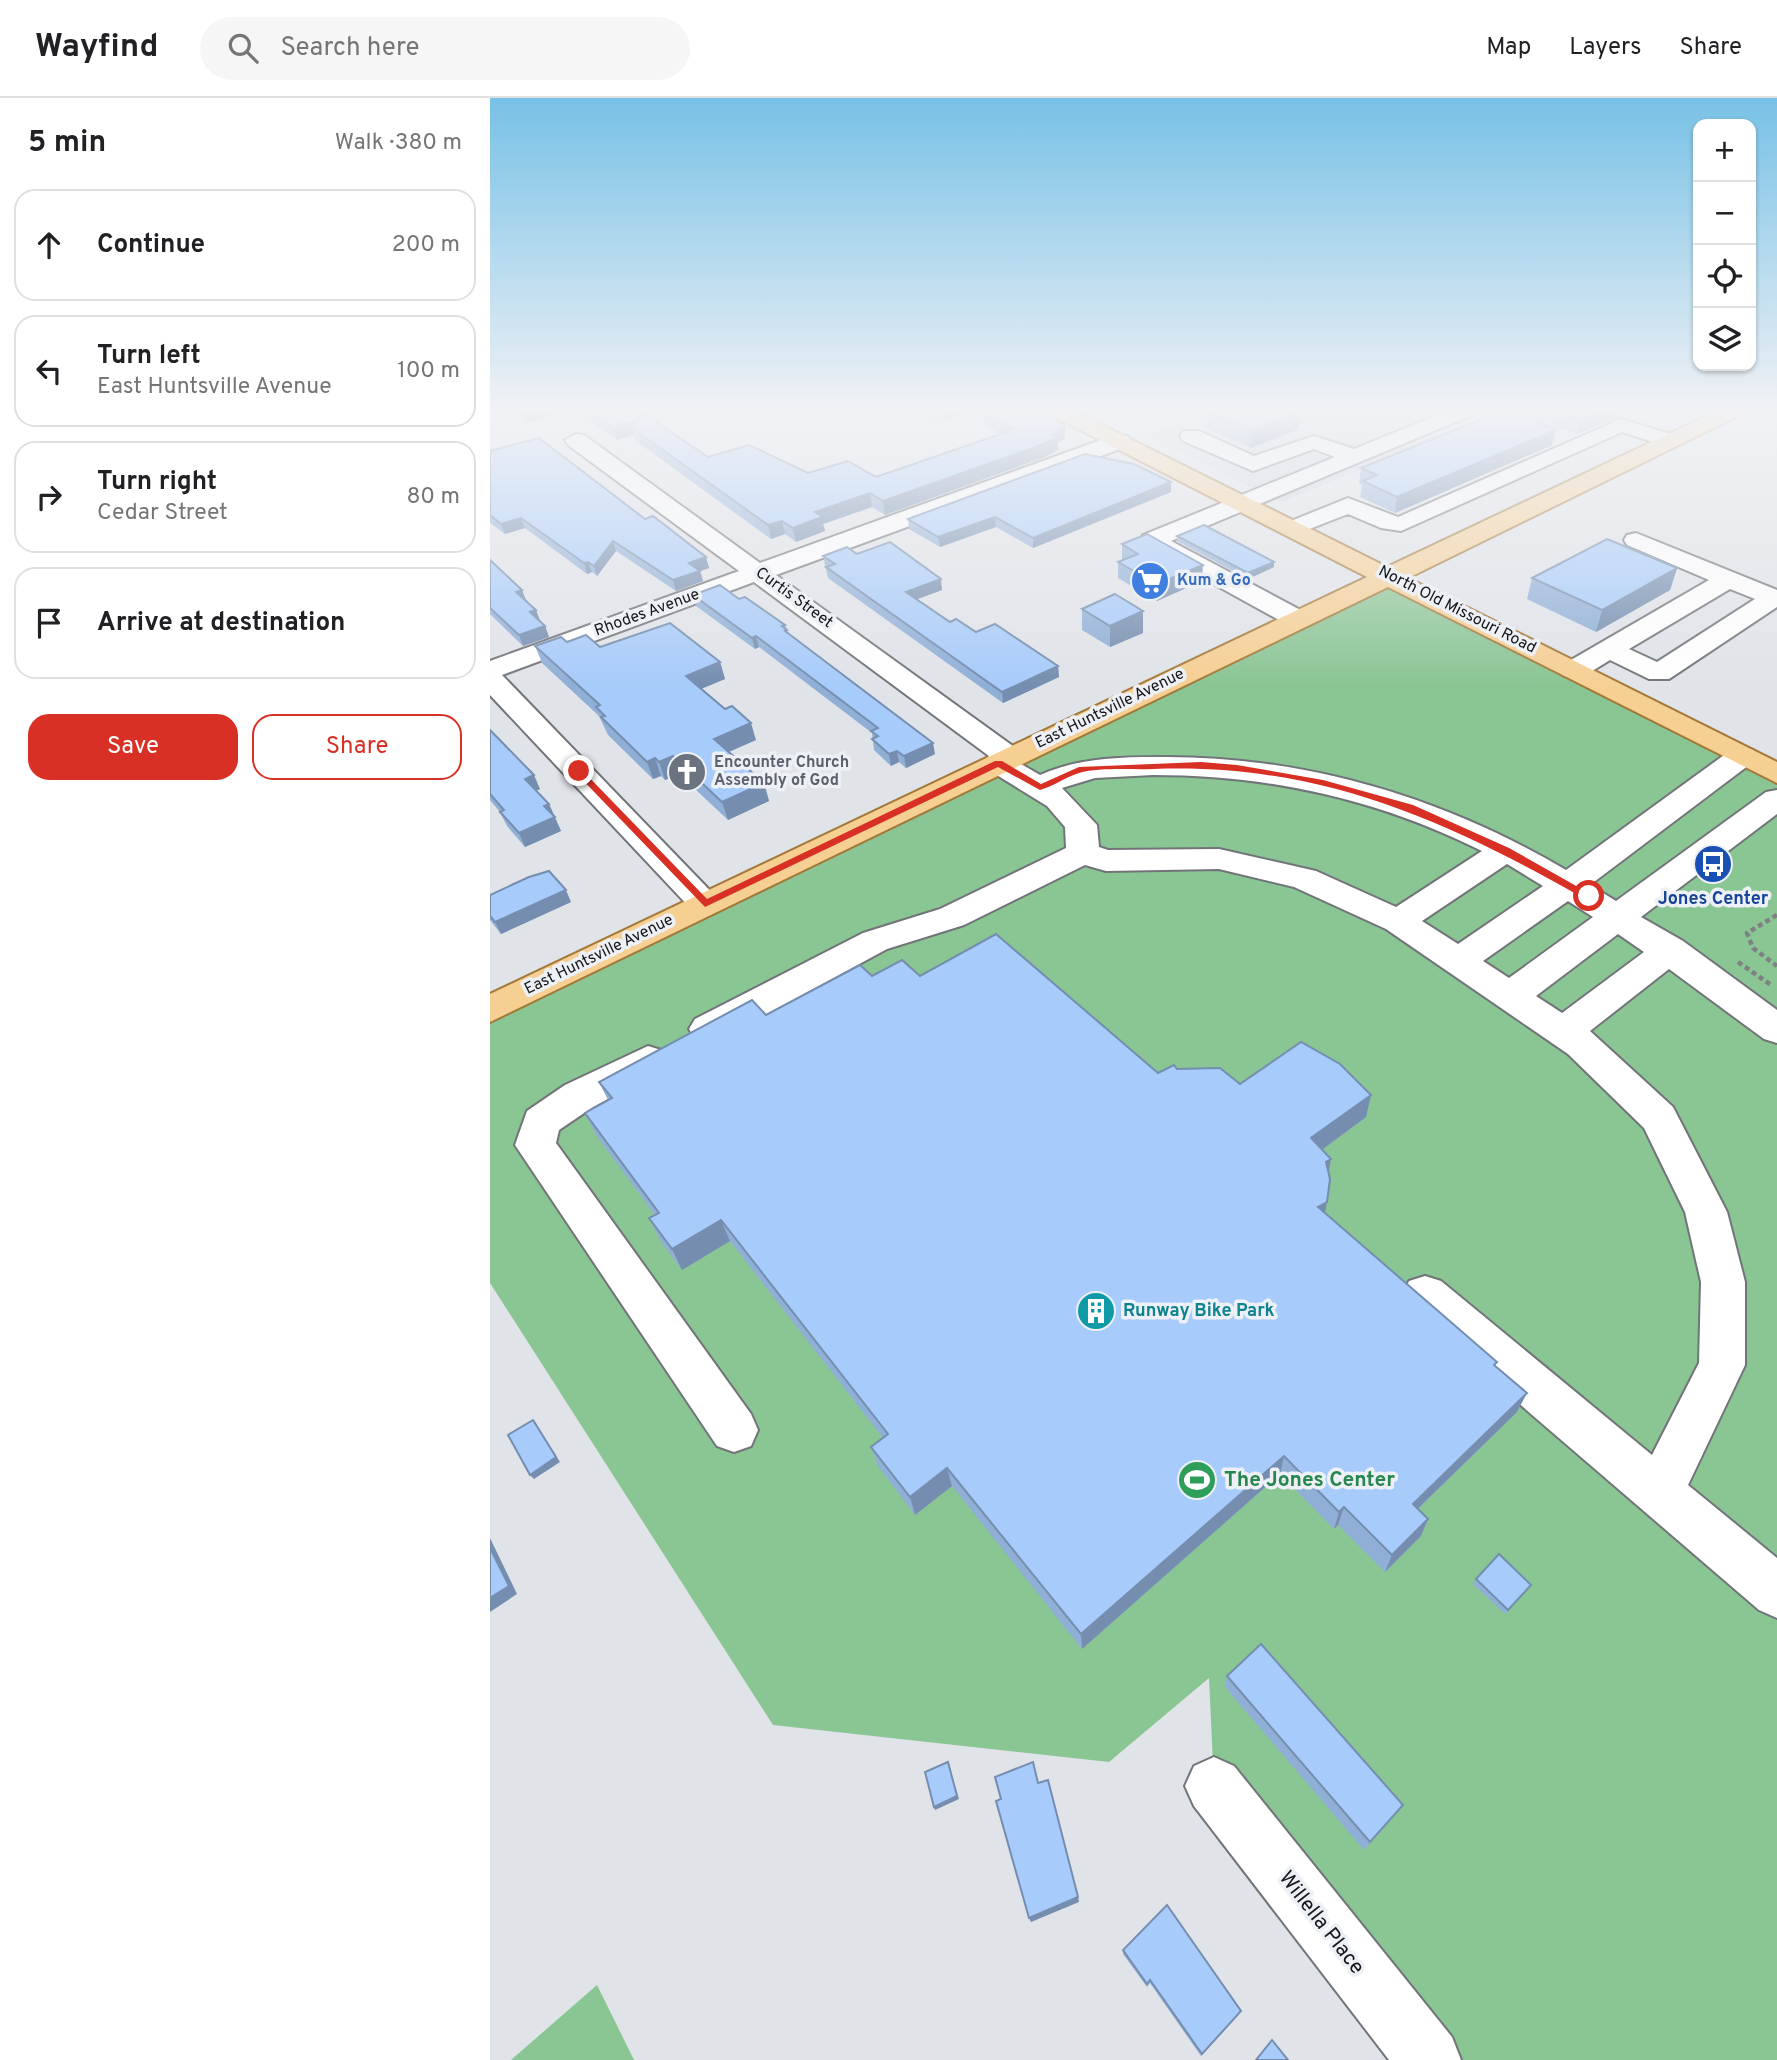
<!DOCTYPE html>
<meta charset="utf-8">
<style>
:root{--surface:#fff;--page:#f6f6f6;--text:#202124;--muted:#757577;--line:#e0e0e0;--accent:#d93025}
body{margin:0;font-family:Overpass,sans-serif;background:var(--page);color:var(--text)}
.controls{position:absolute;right:21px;top:21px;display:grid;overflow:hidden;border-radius:14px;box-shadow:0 2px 5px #0004}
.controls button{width:63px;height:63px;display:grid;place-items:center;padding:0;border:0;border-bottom:2px solid var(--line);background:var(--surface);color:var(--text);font:35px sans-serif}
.stop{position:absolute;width:21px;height:21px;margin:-16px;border:5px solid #d93025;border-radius:50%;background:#fff}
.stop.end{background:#d93025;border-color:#fff;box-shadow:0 2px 7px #0008}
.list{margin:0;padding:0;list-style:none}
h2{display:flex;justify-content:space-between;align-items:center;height:91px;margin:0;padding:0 28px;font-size:30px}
h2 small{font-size:23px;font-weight:400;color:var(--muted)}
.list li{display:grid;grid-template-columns:46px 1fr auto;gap:21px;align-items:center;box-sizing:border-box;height:112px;margin:0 14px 14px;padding:0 14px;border:2px solid var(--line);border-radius:21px}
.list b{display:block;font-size:26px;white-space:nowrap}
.list p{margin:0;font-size:23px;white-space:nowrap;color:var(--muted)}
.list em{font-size:23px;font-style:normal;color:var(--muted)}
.actions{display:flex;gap:14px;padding:21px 28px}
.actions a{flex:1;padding:16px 0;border:2px solid var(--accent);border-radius:21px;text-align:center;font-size:24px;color:var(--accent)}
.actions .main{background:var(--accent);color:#fff}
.icon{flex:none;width:38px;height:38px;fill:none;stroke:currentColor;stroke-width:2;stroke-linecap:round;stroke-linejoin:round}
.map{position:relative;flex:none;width:1287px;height:1962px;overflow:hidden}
header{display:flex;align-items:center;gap:42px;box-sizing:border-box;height:98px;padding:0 35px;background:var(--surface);border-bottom:2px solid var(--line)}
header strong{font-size:33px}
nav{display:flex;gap:38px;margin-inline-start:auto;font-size:24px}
.search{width:490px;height:63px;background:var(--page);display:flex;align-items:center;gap:18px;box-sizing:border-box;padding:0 24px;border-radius:38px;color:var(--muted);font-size:26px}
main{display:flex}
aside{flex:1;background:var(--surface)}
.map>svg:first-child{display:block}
.built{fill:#ced6e1}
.green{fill:#8ac594}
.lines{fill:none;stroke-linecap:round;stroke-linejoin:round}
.minor-casing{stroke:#717478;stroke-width:4}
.major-casing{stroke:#a37939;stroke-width:4}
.path{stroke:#7e8084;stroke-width:4.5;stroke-dasharray:5 3.5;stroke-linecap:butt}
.minor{fill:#fff;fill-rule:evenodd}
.major{fill:#f6cf93;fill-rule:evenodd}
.wall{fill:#90afd7}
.shaded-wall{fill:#758eaf}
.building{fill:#a7cbfa;stroke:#758eaf;stroke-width:2}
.route{fill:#d93025}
.labels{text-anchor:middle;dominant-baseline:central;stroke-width:7;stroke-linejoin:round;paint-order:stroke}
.far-shop-label{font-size:16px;font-weight:bold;fill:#366cbe;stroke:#edf0f5;text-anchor:start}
.far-street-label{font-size:16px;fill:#151618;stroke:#edf0f5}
.far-worship-label{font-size:16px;font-weight:bold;fill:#5b616d;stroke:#edf0f5;text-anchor:start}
.transit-label{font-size:18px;font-weight:bold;fill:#164399;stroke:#edf0f5}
.culture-label{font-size:18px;font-weight:bold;fill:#0d838f;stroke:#edf0f5;text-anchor:start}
.near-leisure-label{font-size:21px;font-weight:bold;fill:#27864d;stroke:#edf0f5;text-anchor:start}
.near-street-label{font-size:21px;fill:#151618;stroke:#edf0f5}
</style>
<header>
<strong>Wayfind</strong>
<div class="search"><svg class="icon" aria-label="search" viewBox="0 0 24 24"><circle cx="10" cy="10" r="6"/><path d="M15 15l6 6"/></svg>Search here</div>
<nav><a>Map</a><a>Layers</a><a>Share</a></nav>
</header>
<main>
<aside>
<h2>5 min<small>Walk · 380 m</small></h2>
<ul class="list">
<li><svg class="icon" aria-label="ahead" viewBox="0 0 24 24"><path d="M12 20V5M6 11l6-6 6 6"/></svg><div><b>Continue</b></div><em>200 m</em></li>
<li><svg class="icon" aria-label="left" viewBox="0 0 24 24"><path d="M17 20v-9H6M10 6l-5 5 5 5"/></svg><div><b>Turn left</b><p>East Huntsville Avenue</p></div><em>100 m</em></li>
<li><svg class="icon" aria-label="right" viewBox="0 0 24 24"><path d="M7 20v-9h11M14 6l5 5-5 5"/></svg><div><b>Turn right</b><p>Cedar Street</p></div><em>80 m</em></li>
<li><svg class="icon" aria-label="arrive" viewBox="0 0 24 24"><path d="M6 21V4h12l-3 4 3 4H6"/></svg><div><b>Arrive at destination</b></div></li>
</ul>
<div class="actions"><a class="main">Save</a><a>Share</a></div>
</aside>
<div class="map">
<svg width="1287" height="1962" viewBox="0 0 1287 1962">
<rect width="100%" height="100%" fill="#e0e3e8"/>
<!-- built -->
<polygon class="built" points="721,314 1009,314 792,404 655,338"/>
<!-- green -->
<g class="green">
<polygon points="898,477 1287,676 1287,1962 939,1962 724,1688 719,1580 619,1664 283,1627 0,1185 0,911"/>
<polygon points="107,1887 144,1962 21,1962"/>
</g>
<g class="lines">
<defs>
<g id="minor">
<polygon points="955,314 983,314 980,318 681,443 816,515 820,521 816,527 798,527 653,447 650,442 653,437 845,359 824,351 763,373 693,343 690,338 693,333 709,333 764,358 824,338 864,351"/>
<polygon points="1131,321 1187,338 1190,343 1179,349 1132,334 911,433 891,430 858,416 804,437 796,435 792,430 796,425 858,400 908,419"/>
<path d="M 86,336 L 94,337 L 270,465 L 622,338 L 638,338 L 641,343 L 638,348 L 286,477 L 531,654 L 535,660 L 531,666 L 550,677 C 590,659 633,659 676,659 C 818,659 954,700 1076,772 L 1241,652 L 1252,649 L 1263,652 L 1267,658 L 1263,664 L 1100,787 L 1126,803 L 1276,694 L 1287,692 L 1287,716 L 1151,819 L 1193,843 L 1287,912 L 1287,945 L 1274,941 L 1179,871 L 1100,933 L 1183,1009 L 1237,1114 L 1255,1184 L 1255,1267 L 1198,1387 L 1287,1460 L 1287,1520 L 1269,1512 L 919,1211 L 913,1197 L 919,1183 L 935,1178 L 951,1183 L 1162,1357 L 1209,1265 L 1211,1184 L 1195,1114 L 1154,1030 L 1078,956 L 896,831 L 804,789 L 729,771 L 616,773 L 595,767 L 474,827 L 397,851 L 231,941 L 218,945 L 205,941 L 199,931 L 205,921 L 373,835 L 450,811 L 576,750 L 575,729 L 557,708 L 497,671 L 493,665 L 499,658 L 264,484 L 12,577 L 232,805 L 227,813 L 215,816 L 203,813 L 0,597 L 0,563 L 249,473 L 78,347 L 75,342 ZM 663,677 C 780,677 887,701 992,753 L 906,809 L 826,773 L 729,751 L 618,752 L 609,749 L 607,727 L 572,690 L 605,680 ZM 1017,766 L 1053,788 L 968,846 L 932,823 ZM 1078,803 L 1103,819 L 1019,880 L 993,863 ZM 1128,836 L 1154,854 L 1072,915 L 1046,898 Z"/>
<path d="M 1146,435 L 1287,492 L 1287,509 L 1179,581 L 1159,581 L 1120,562 L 1094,578 L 1074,578 L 1070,572 L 1074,566 L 1219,482 L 1137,447 L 1134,442 L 1137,437 ZM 1240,491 L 1265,501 L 1167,564 L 1139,551 Z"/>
<polygon points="158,948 171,952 177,962 171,972 103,1009 69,1032 66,1045 261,1316 268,1332 261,1348 244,1354 227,1348 25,1047 37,1013 75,987"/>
<polygon points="724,1659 744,1668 962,1939 971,1962 899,1962 704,1708 695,1688 704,1668"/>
</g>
<polygon id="major" points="560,314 586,314 897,469 1225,314 1251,314 1248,318 918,480 1287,664 1287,685 898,489 0,924 0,896 877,479 563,318"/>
</defs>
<!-- minor casing -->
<use href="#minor" class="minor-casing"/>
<!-- major casing -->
<use href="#major" class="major-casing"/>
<!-- path -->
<g class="path">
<polyline points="1287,817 1257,835 1263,850 1287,868"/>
<polyline points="1248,864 1281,887"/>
</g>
<!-- minor -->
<use href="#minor" class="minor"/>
<!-- major -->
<use href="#major" class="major"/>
</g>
<!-- wall -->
<g class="wall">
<polygon points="22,314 75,314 35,325"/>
<polygon points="85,314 147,314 218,359 318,375 386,379 510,336 495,328 494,316 575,340 568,345 568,352 555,359 395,417 382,409 333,426 335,433 306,444 295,436 281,441 146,343 144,337 127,342"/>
<polygon points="399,314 479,314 457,321 399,319"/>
<polygon points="699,314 811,314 809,331 761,350 713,329 713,321"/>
<polygon points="1034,314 1131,314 1129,319 1087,336 1033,317"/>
<polygon points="1062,347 905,415 870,399 872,387 869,386 871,370"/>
<polygon points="0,353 155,421 216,459 219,470 210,473 213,483 186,493 126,453 107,478 102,474 97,476 35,430 15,436 0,425"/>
<polygon points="681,384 681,394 543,450 506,429 450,449 419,431 418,421"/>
<polygon points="687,438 784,464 784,469 758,481 687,443"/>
<polygon points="632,446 712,483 667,503 628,480 628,464 632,462"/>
<polygon points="367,456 452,492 427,501 460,524 568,568 569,579 513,605 338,480 333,458"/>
<polygon points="0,462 36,502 46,512 50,523 55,528 59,539 33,548 0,516"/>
<polygon points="1187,470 1180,492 1106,534 1037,501 1042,480"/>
<polygon points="203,497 249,501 295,527 298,535 445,656 416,670 409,664 401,668 384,652 382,635 269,549 265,551 206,508"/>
<polygon points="592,511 653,535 620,549 592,532"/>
<polygon points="77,544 230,564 235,581 211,591 266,642 239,654 274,685 279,703 238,722 189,676 175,682 171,678 163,681 118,637 109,618 52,565 45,548"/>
<polygon points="0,632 50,691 46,693 59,706 71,733 35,749 17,728 10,714 0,702"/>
<polygon points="0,797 81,804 11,836 0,822"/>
<polygon points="382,878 430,878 668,975 687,971 750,986 881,997 876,1019 832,1052 839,1075 835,1116 1005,1268 1027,1314 928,1411 938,1421 931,1438 895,1474 848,1427 844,1431 790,1376 592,1551 462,1388 425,1417 388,1368 381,1349 393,1340 240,1143 192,1172 170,1142 159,1120 165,1117 106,1037 95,1015 118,1002 109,984 276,917"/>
<polygon points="986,1481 1038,1491 1015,1516 983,1486"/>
<polygon points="737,1578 913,1707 874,1752 735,1589"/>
<polygon points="633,1852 749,1916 711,1958 660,1885 657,1889 633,1856"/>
</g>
<!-- shaded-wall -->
<g class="shaded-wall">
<polygon points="32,314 75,314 35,325"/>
<polygon points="457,314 479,314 457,321"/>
<polygon points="809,314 811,314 809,331 761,350 762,332"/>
<polygon points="1109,314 1131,314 1129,319 1087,336 1091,321"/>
<polygon points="148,322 142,330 144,337 127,342 123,329"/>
<polygon points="575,327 575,340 568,345 568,352 555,359 395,417 393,403 562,337"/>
<polygon points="1066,332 1062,347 905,415 907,399"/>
<polygon points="681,384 681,394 543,450 543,440"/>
<polygon points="380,395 382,409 333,426 335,433 306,444 303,430 325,414"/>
<polygon points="505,419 506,429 450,449 448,439"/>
<polygon points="31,420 35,430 15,436 11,426"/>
<polygon points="292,423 295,436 281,441 278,427"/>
<polygon points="123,443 126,453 107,478 104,468"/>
<polygon points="216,459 219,470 210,473 213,483 186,493 183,482 199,465"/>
<polygon points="98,464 102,474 97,476 94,465"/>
<polygon points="784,464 784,469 758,481 758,475"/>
<polygon points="713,467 712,483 667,503 667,486"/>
<polygon points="1187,470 1180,492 1106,534 1112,512"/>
<polygon points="451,481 452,492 417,505 416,494"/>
<polygon points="32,492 36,502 26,494"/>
<polygon points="46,512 50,523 45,525 40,514"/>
<polygon points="653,513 653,535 620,549 620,528"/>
<polygon points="55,528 59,539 33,548 29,537"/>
<polygon points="266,538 269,549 265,551 262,540"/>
<polygon points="230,564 235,581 201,595 196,578"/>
<polygon points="568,568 569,579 513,605 512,594"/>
<polygon points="261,625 266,642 229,658 224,641"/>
<polygon points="443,645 445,656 416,670 414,658"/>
<polygon points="407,653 409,664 401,668 399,656"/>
<polygon points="183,658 189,676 175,682 169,664"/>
<polygon points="165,660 171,678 163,681 157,664"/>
<polygon points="44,677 50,691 41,695 35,681"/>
<polygon points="274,685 279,703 238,722 232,704"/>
<polygon points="59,706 71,733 35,749 29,735 54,708"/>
<polygon points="76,792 81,804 11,836 5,824"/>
<polygon points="881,997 876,1019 818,1062 821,1040"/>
<polygon points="841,1061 837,1083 836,1064"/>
<polygon points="837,1104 833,1125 828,1109"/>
<polygon points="231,1122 240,1143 192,1172 182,1151"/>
<polygon points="1037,1295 1027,1314 915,1423 923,1406"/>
<polygon points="43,1322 70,1364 44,1381 40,1377"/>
<polygon points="794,1358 790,1376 592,1551 591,1536"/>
<polygon points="457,1370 462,1388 425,1417 420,1399"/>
<polygon points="854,1409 848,1427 844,1431 849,1414"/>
<polygon points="938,1421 931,1438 895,1474 902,1457"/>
<polygon points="0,1440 27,1496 0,1514"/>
<polygon points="458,1664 469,1701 445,1712 444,1709"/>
<polygon points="588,1799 589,1804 541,1824 539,1820"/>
</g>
<!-- building -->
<g class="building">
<polygon points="100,314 147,314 151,317 153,315 218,359 259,347 318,375 358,363 386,379 525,331 494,316 499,314 546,314 575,327 562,337 567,339 554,346 393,403 380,395 325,414 332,419 303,430 292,423 278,427 142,330 148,322 123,329"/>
<polygon points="720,314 809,314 762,332"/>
<polygon points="1009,314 1024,314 1066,332 907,399 873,383 887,377 871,370"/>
<polygon points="1069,314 1109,314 1091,321"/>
<polygon points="49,340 155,421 163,418 216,459 199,465 210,473 183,482 123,443 104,468 98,464 94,465 31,420 11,426 0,417 0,353"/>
<polygon points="595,356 644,366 681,384 543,440 505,419 448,439 418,421"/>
<polygon points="714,427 784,464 758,475 687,438"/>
<polygon points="657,436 713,467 667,486 628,464 648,456 632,446"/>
<polygon points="1117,441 1187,470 1112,512 1042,480"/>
<polygon points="400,444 451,481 416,494 460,524 466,521 486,534 505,526 568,568 512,594 336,469 345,466 333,458 357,449 367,456"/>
<polygon points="0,462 32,492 26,494 46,512 40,514 55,528 29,537 0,510"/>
<polygon points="230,487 249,501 255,499 295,527 292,528 297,532 295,533 443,645 414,658 407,653 399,656 382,641 388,638 381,633 388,630 266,538 262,540 203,497"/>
<polygon points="625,496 653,513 620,528 592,511"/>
<polygon points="180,525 230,564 196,578 235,611 242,608 261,625 224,641 274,685 232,704 183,658 169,664 165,660 157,664 111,619 115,618 106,609 110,607 45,548 71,539 77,544 96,537 110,549"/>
<polygon points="0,632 44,677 35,681 59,706 54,708 65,719 29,735 10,714 14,712 0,696"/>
<polygon points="59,773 76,792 5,824 0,818 0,797 39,779"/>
<polygon points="506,836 668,975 684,967 687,971 730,970 750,986 811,944 850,966 881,997 821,1040 841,1061 836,1064 840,1081 837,1104 828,1109 1007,1264 1004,1267 1037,1295 923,1406 938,1421 902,1457 854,1409 849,1414 794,1358 591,1536 457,1370 420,1399 381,1349 398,1336 231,1122 182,1151 159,1120 169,1115 95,1015 122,1000 109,984 262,902 276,917 370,867 382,878 412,862 430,878"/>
<polygon points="43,1322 66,1359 40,1377 18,1337"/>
<polygon points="0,1450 19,1488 0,1500"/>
<polygon points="1009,1456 1041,1487 1018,1512 986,1481"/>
<polygon points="771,1546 913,1707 880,1744 737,1578"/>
<polygon points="458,1664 467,1698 444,1709 435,1674"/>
<polygon points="543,1664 548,1685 558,1682 588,1799 539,1820 506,1703 511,1701 505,1679"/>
<polygon points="677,1807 751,1913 712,1956 660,1882 657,1886 633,1852"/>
<polygon points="782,1942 798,1962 766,1962"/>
</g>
<!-- sky -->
<linearGradient id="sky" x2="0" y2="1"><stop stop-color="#77c1e6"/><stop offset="0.53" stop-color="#f1f2f5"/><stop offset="1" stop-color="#f1f2f5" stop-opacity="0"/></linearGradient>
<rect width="1287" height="589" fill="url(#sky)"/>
<!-- route -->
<path class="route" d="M 505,663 L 512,663 L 551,686 L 589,669 L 711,664 L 747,667 L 833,682 L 923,707 L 1019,750 L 1104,798 L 1095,801 C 954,721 829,665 664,671 C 641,672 611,669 589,675 C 576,679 564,688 550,692 L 508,669 L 215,809 L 84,673 L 92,672 L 217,801 Z"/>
<!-- icons -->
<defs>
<symbol id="supermarket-disc" viewBox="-11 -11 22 22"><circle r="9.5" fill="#3f7fe0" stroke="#edf0f5"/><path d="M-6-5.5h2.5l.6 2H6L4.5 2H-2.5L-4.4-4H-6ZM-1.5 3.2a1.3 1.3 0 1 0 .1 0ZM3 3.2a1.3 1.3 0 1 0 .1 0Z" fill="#fff"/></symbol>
<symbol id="church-disc" viewBox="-11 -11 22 22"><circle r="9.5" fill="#6b7280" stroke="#edf0f5"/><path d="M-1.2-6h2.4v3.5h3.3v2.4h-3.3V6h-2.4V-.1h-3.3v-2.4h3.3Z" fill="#fff"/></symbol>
<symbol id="bus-disc" viewBox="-11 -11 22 22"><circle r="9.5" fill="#1a4fb4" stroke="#edf0f5"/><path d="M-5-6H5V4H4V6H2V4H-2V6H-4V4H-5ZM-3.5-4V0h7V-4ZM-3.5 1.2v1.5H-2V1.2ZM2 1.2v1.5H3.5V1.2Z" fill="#fff"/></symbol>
<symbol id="building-disc" viewBox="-11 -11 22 22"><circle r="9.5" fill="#0f9aa8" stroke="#edf0f5"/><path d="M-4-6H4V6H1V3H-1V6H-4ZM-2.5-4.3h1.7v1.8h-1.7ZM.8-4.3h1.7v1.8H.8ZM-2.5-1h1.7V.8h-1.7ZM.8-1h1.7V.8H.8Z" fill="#fff"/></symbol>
<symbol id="stadium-disc" viewBox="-11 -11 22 22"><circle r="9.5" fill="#2e9e5b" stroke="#edf0f5"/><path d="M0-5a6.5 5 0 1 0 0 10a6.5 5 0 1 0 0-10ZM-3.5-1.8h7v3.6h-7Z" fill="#fff"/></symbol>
</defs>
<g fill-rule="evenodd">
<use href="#supermarket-disc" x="638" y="461" width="44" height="44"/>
<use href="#church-disc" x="175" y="652" width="44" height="44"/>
<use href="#bus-disc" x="1201" y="744" width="44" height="44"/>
<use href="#building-disc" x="584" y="1191" width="44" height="44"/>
<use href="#stadium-disc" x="685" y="1360" width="44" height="44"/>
</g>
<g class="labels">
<!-- far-shop labels -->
<g class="far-shop-label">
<text x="687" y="483">Kum &amp; Go</text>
</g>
<!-- far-street labels -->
<g class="far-street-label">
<text transform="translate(304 500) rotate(36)">Curtis Street</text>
<text transform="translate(967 512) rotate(27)">North Old Missouri Road</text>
<text transform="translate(157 515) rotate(-20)">Rhodes Avenue</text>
<text transform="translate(620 611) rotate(-26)">East Huntsville Avenue</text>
<text transform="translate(109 857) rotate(-26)">East Huntsville Avenue</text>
</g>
<!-- far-worship labels -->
<g class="far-worship-label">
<text x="224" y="665">Encounter Church<tspan x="224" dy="18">Assembly of God</tspan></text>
</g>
<!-- transit labels -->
<g class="transit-label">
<text x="1223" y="801">Jones Center</text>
</g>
<!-- culture labels -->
<g class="culture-label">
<text x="633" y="1213">Runway Bike Park</text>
</g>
<!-- near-leisure labels -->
<g class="near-leisure-label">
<text x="734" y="1382">The Jones Center</text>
</g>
<!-- near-street labels -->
<g class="near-street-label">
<text transform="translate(831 1825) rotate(52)">Willella Place</text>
</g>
</g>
</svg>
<div class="controls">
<button>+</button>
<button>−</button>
<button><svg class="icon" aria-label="locate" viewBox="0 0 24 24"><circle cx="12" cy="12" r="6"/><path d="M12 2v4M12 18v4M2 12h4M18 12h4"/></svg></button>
<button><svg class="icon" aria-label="layers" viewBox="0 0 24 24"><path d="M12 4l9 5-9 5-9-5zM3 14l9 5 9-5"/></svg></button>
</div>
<div class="stop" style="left:1099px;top:798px"></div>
<div class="stop end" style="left:89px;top:673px"></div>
</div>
</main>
